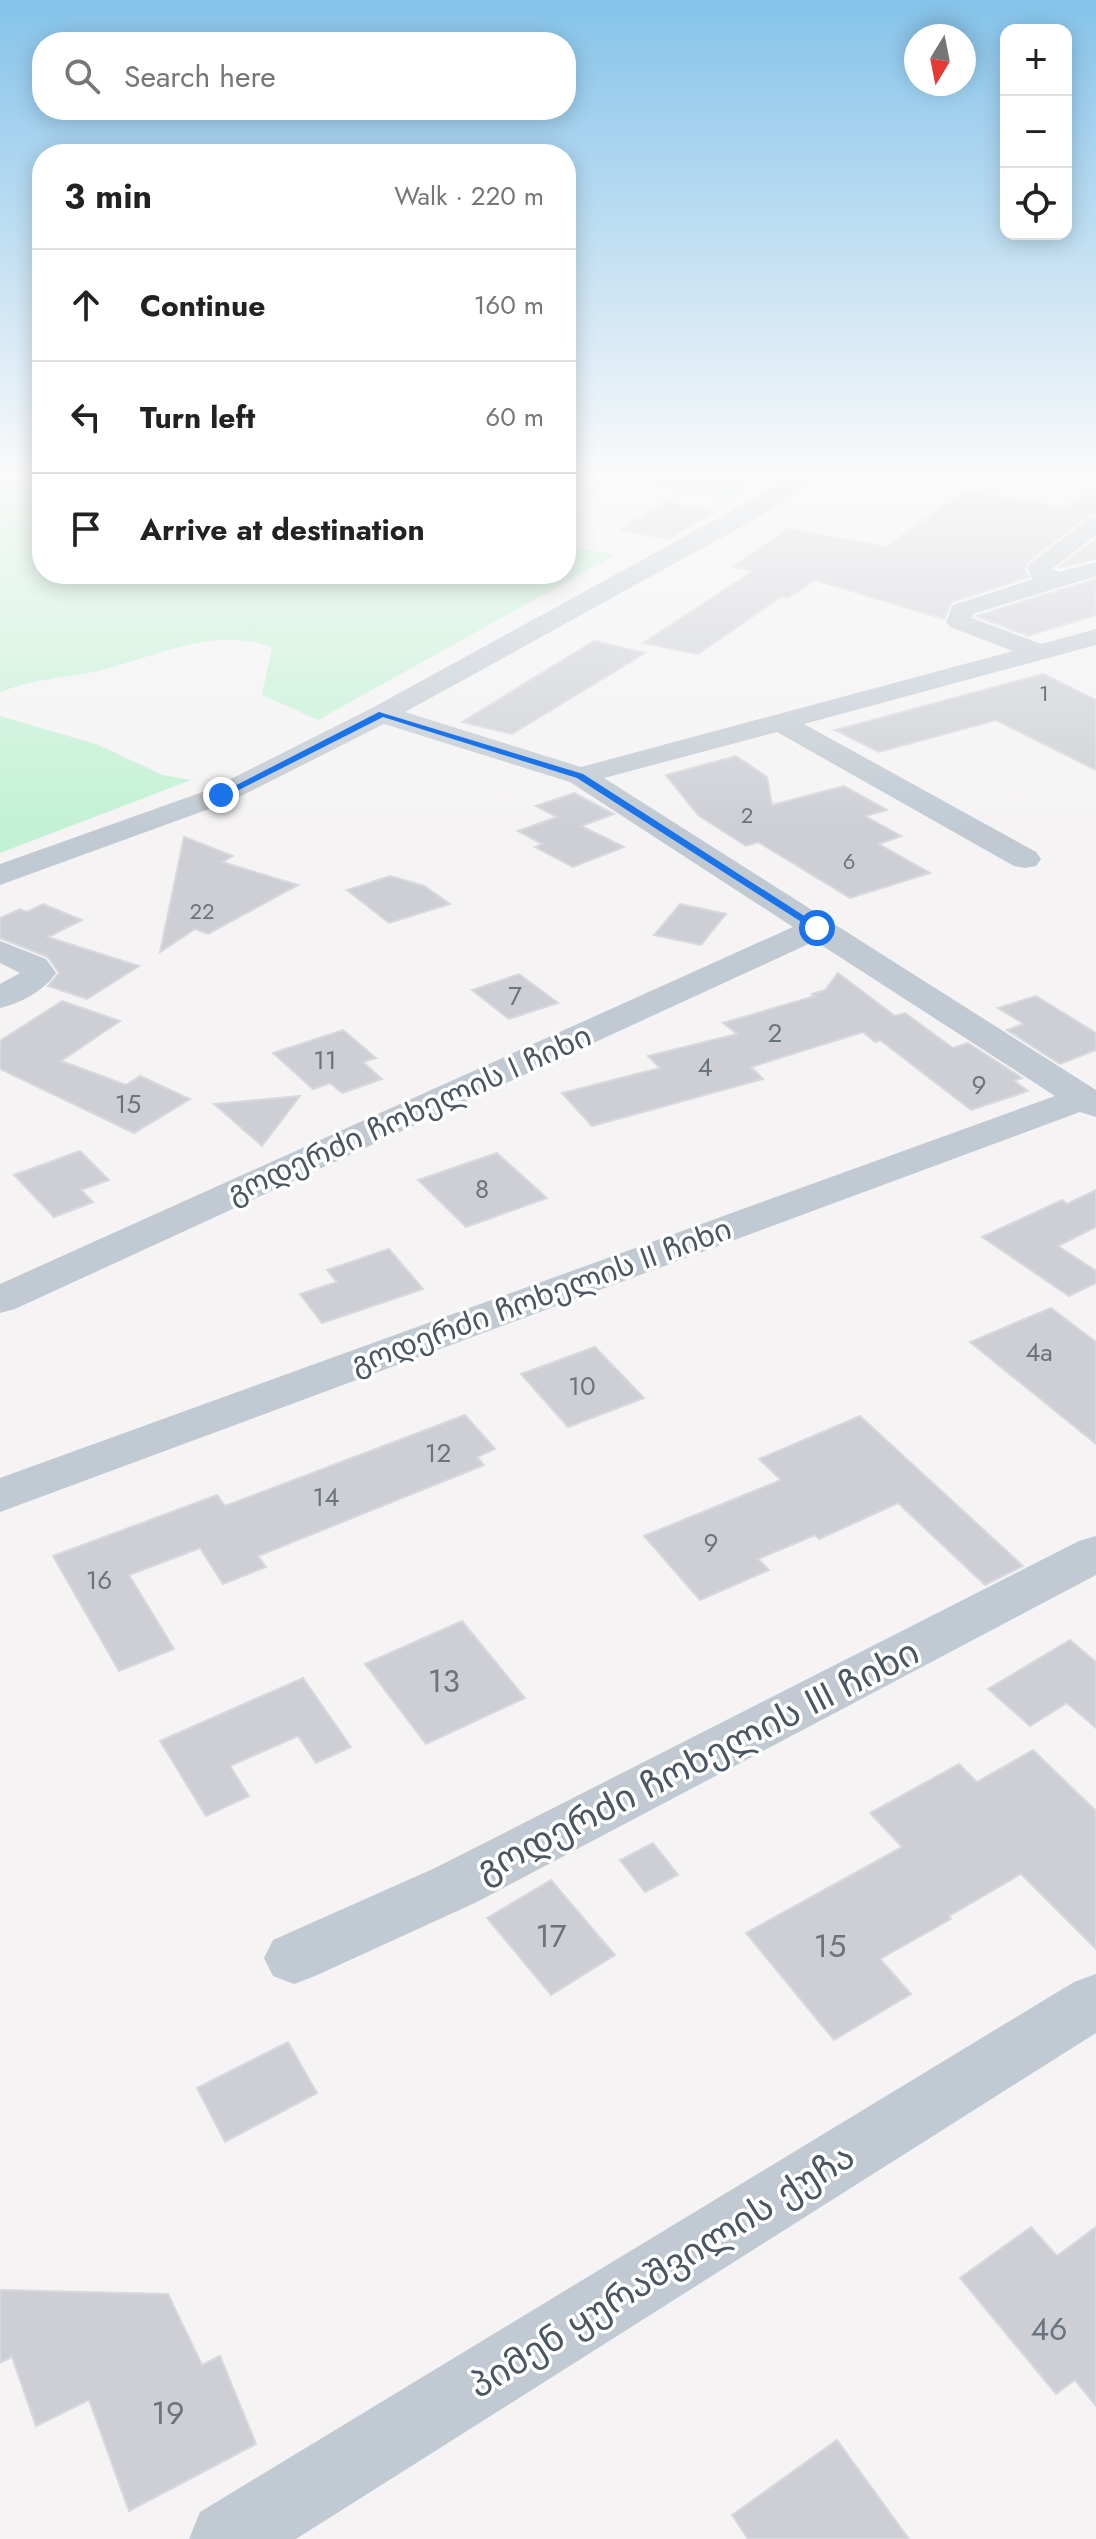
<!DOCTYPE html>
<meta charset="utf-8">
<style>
:root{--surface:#fff;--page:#f2f2f2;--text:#222;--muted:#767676;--line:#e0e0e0}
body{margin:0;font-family:Jost,"Noto Sans Georgian",sans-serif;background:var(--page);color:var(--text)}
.controls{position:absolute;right:24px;top:24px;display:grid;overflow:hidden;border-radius:16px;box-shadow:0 4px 20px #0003}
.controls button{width:72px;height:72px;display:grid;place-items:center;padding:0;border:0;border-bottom:2px solid var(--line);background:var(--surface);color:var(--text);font:40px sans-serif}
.compass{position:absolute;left:904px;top:24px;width:72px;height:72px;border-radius:50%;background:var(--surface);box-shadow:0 4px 20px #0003;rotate:190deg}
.stop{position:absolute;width:24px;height:24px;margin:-18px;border:6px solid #1a73e8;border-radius:50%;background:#fff}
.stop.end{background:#1a73e8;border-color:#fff;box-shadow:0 2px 8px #0008}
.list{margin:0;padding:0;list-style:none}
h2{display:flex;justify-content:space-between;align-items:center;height:104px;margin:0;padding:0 32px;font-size:34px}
h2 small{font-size:26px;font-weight:400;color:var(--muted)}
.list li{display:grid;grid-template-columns:52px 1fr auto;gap:24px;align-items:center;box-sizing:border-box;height:112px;padding:0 32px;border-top:2px solid var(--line)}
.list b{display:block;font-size:30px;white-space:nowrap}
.list em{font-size:26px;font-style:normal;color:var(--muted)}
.icon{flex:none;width:44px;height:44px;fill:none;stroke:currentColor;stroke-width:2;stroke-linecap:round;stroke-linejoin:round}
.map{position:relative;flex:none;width:1096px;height:2539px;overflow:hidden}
.search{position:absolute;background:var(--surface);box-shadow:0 4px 20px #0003;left:32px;top:32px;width:544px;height:88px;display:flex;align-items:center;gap:20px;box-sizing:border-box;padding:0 28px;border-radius:32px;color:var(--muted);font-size:30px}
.panel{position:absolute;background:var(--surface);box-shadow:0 4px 20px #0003;left:32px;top:144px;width:544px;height:440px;border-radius:32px}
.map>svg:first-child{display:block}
.green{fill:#c3f1d5}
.building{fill:#cdcfd5;stroke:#d7d9de;stroke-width:2}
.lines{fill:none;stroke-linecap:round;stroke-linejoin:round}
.minor{fill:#c1cad2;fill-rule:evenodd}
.route{fill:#1a73e8}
.labels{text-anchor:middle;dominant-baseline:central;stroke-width:7;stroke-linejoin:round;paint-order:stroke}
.far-number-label{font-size:22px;fill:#6b747e}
.number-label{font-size:26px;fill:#6b747e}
.street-label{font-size:30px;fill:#4a5661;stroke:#fff}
.near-number-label{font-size:32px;fill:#6b747e}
.near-street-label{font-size:36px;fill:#4a5661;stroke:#fff}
</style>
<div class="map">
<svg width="1096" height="2539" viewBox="0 0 1096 2539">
<rect width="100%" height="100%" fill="#f5f3f3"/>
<!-- green -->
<g class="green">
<path d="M 0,475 L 42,475 L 42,574 L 566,574 L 566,545 L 615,555 L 318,720 L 262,695 L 272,647 C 213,625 154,658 97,671 C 69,677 25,680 0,693 Z"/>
<polygon points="566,475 768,475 727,498 580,475 566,484"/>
<polygon points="0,716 96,744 163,775 191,780 0,853"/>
</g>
<!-- building -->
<g class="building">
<polygon points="1096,488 1096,514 1086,517 1029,561 1024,569 1029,577 952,602 944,619 815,580 788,598 781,597 698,654 643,643 753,571 732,567 789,529 885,547 966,491 1066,508"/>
<polygon points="666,502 715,511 668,539 620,530"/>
<polygon points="1096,539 1096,559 1058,568"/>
<polygon points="1096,579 1096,615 1028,636 976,616"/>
<polygon points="594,641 645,653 512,734 462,722"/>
<polygon points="1043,674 1096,700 1096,770 996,720 879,752 835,730"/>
<polygon points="736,756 767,777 772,805 844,786 887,810 865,816 901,836 879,844 930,873 850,898 758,842 746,846 698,815 666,775"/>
<polygon points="574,793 614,814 581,826 624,847 573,867 535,847 542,844 518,831 557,817 536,806"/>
<polygon points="184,837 233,856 222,862 298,885 208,934 195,929 160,952"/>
<polygon points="390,876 424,886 450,904 389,923 347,890"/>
<polygon points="43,904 82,920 48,937 139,966 87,999 48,986 59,973 48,957 0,938 0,918 20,909 27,912"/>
<polygon points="680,904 726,914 701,945 654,935"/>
<polygon points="838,973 895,1016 905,1013 953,1048 968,1043 1022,1078 1014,1081 1028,1091 971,1110 880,1040 875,1042 863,1032 751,1067 763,1079 592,1126 562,1093 660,1068 648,1056 737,1034 723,1023 815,996 812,994 825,990"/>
<polygon points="519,974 558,1003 509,1019 472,990"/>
<polygon points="1036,996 1096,1033 1096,1050 1060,1064 1007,1030 1024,1024 998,1008"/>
<polygon points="62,1001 120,1021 61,1061 126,1085 140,1076 190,1099 134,1133 0,1069 0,1041"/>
<polygon points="343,1030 376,1058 363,1062 382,1079 342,1093 330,1083 313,1089 273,1053"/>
<polygon points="300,1096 262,1146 214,1104"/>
<polygon points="80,1151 109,1180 81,1190 93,1202 54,1217 14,1175"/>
<polygon points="497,1153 547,1198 466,1227 418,1180"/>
<polygon points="1096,1190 1096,1227 1058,1246 1096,1271 1096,1283 1069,1296 982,1237 1062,1200 1067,1204"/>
<polygon points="389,1249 423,1289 322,1323 300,1294 337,1282 327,1270"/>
<polygon points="1051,1308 1096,1342 1096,1444 970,1342"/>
<polygon points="595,1347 644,1398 568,1427 521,1374"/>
<polygon points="465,1415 495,1449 477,1457 484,1465 258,1556 266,1567 223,1584 200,1548 129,1575 174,1649 119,1671 53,1556 217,1495 225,1506"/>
<polygon points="860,1416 1023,1566 985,1585 898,1503 819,1539 815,1535 758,1559 769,1570 700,1600 644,1536 781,1480 759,1459"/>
<polygon points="462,1621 525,1698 426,1744 365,1664"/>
<polygon points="1070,1640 1096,1662 1096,1728 1067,1703 1030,1726 988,1689"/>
<polygon points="303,1678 351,1747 316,1763 298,1736 230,1766 249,1796 206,1816 160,1741"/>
<polygon points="1033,1750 1096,1811 1096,1949 1021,1874 949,1916 951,1919 880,1959 911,1994 834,2040 746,1933 902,1847 870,1813 959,1764 977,1782"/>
<polygon points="653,1843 678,1875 645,1892 620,1860"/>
<polygon points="551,1880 615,1955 551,1995 487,1918"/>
<polygon points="288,2042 317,2093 225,2142 197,2088"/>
<polygon points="1031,2227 1057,2256 1096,2227 1096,2406 1075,2380 1056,2394 960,2278"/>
<polygon points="0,2290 168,2294 202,2365 220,2356 256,2444 129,2511 89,2400 36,2426 12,2357 0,2363"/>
<polygon points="837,2440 909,2539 748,2539 732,2515"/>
</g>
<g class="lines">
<!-- minor -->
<g class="minor">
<polygon points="797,475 823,475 757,518 405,712 581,767 1013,651 950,627 946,622 953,605 1033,579 1027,568 1031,563 1088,519 1096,517 1096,535 1052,569 1059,572 1096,562 1096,576 973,614 972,618 1041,644 1096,629 1096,645 804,724 1036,852 1041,859 1036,866 1025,868 1014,866 777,732 604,778 1096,1090 1096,1117 1080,1112 0,1512 0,1478 1055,1096 815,941 15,1309 0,1313 0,1284 793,927 570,782 384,724 231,801 0,885 0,864 211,789 372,708"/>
<path d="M 0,941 L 46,959 L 56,973 C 44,991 21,1003 0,1008 L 0,984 L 20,973 L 0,963 Z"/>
<polygon points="1096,1536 1096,1575 477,1902 315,1976 294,1984 273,1976 264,1958 273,1940 435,1868 1079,1541"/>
<polygon points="1096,1974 1096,2033 296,2539 189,2539 200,2512 1074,1982"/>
</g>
</g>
<!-- sky -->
<linearGradient id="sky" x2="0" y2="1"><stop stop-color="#85c3ea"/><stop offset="0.57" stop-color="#fafafa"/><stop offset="1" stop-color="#fafafa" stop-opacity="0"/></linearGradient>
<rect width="1096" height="830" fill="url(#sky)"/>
<!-- route -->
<polygon class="route" points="379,712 583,774 823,928 814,930 577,778 383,717 225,797 217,795"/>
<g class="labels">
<!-- far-number labels -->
<g class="far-number-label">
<text x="1044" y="693">1</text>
<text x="747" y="815">2</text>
<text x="849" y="861">6</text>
<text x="202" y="911">22</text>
</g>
<!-- number labels -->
<g class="number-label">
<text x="515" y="996">7</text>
<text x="775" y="1033">2</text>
<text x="325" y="1060">11</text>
<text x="705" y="1067">4</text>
<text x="979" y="1085">9</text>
<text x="128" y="1104">15</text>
<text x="482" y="1189">8</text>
<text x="1039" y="1352">4a</text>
<text x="582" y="1386">10</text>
<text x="438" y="1453">12</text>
<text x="326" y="1497">14</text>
<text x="711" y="1543">9</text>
<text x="99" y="1580">16</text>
</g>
<!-- street labels -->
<g class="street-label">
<text transform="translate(409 1114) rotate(-24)">გოდერძი ჩოხელის I ჩიხი</text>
<text transform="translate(541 1296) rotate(-20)">გოდერძი ჩოხელის II ჩიხი</text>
</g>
<!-- near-number labels -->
<g class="near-number-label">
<text x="444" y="1681">13</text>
<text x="551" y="1936">17</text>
<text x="830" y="1946">15</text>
<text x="1049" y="2329">46</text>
<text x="168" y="2413">19</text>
</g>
<!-- near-street labels -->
<g class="near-street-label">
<text transform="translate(697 1760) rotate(-27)">გოდერძი ჩოხელის III ჩიხი</text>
<text transform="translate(661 2270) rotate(-32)">პიმენ ყურაშვილის ქუჩა</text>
</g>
</g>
</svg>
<div class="controls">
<button>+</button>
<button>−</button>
<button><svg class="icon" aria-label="locate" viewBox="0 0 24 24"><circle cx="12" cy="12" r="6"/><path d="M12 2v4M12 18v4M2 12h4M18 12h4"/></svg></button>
</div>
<svg class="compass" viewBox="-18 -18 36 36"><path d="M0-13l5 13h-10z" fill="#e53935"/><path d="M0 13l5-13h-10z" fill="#767676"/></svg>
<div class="stop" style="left:817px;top:928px"></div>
<div class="stop end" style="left:221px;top:795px"></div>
<div class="search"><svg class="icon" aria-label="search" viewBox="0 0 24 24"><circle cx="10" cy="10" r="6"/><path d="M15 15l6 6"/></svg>Search here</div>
<section class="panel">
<h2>3 min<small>Walk · 220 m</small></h2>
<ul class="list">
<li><svg class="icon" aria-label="ahead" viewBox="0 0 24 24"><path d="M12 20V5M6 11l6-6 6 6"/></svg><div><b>Continue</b></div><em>160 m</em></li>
<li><svg class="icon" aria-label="left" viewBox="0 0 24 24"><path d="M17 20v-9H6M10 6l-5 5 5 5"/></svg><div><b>Turn left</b></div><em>60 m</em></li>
<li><svg class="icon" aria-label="arrive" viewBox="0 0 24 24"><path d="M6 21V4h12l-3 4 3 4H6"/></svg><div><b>Arrive at destination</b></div></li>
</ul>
</section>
</div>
